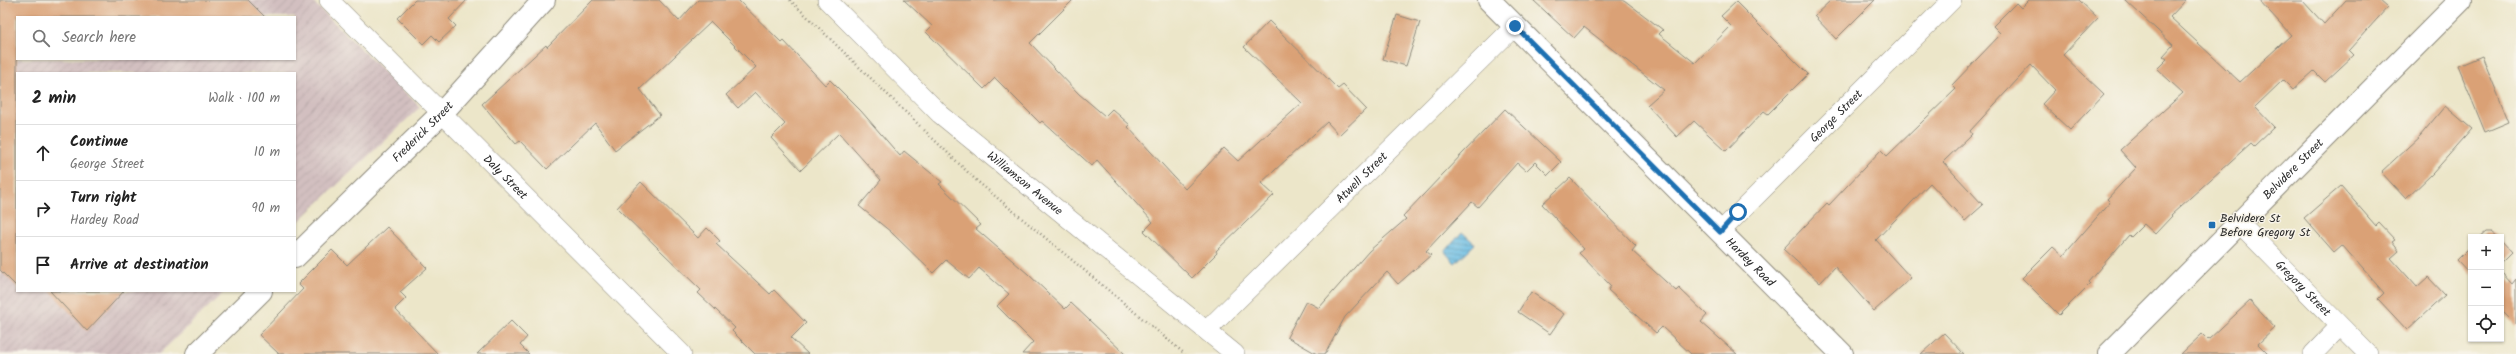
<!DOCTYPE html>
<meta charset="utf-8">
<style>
:root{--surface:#fff;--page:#f6f6f6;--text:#222;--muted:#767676;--line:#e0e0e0}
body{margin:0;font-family:Kalam,sans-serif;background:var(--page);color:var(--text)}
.controls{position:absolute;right:12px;bottom:12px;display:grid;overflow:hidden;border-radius:0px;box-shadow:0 1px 3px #0004}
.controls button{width:36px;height:36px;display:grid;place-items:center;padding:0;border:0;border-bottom:1px solid var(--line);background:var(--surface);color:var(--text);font:20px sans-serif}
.stop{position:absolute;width:12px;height:12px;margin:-9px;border:3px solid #1f6fb2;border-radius:50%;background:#fff}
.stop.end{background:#1f6fb2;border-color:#fff;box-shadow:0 1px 4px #0008}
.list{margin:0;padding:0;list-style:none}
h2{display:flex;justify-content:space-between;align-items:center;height:52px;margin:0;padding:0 16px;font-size:17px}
h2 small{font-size:13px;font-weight:400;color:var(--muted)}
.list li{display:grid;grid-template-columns:26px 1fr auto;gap:12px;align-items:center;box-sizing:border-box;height:56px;padding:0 16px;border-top:1px solid var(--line)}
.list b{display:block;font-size:15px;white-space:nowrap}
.list p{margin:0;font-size:13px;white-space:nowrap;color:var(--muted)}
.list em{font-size:13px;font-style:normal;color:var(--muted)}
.icon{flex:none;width:22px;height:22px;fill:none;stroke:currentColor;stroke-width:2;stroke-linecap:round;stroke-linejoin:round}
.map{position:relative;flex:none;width:2516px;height:354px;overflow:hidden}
.search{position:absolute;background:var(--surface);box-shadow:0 1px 3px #0004;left:16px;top:16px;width:280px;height:44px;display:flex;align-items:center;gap:10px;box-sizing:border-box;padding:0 14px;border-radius:0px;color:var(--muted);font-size:15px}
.panel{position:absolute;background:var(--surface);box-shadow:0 1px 3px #0004;left:16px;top:72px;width:280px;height:220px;border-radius:0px}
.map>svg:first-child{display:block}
.industrial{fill:url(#industrial-furrows);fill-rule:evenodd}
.water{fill:url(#water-rules);stroke:#487387}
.building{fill:#daa176}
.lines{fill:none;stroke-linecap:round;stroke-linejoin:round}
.minor-casing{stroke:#8c887a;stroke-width:20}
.tertiary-casing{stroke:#8c887a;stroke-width:24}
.secondary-casing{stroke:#8c887a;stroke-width:24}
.path{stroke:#8c887a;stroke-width:2.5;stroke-dasharray:1 3;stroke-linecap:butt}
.minor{stroke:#fff;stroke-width:19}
.tertiary{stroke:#fff;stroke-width:22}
.secondary{stroke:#fff;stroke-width:22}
.route{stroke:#1f6fb2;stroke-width:5}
.poi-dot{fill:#1f6fb2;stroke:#f7f3e8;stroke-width:1.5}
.labels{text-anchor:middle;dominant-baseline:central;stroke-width:3;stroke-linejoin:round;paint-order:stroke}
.street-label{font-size:12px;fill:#2b2b2b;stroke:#f7f3e8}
.poi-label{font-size:12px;fill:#2b2b2b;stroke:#f7f3e8;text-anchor:start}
</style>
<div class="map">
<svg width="2516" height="354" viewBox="0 0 2516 354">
<defs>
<pattern id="industrial-furrows" width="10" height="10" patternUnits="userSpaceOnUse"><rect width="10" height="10" fill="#d2bfc0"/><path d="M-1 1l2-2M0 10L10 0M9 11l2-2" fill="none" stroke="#b4a4a5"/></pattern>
<pattern id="water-rules" width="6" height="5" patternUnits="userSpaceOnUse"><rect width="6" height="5" fill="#66bbe3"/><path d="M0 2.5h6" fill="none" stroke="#5498b8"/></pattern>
</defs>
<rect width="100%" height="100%" fill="#f7f3e8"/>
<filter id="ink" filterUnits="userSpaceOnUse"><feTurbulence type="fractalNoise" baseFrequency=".025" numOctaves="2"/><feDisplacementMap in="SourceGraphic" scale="8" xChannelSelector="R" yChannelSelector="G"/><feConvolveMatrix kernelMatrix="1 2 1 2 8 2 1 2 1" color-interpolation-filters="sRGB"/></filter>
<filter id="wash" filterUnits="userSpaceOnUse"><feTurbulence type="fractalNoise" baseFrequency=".012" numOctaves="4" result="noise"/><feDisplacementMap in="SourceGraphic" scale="16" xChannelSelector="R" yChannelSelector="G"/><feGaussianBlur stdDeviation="0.9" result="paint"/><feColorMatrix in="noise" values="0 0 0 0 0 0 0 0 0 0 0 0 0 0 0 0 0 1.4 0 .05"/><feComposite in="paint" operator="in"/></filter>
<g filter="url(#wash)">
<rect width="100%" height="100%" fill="#ece6c9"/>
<!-- industrial -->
<path class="industrial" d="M 0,0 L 311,0 L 420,107 L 295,225 L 295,73 L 17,73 L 17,291 L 225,291 L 159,354 L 0,354 ZM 17,17 L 295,17 L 295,59 L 17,59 Z"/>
<!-- water -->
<polygon class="water" points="1462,232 1475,244 1455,263 1445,252"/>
<g id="blocks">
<!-- building -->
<g class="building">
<polygon points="0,0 248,0 265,17 17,17 17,287 0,270"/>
<polygon points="415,0 467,0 449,19 456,26 439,42 432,35 423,44 397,18"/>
<polygon points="593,0 659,0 679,21 698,0 738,0 782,43 784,41 825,85 830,80 861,111 900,156 904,151 942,182 939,184 981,225 976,229 1028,274 1065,309 1071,303 1125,354 1022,354 1033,342 997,306 1009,294 979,268 969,279 946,260 933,273 891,232 859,206 881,180 839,133 801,170 771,138 785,124 755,92 738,108 726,95 756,67 711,22 640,89 660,115 615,150 595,123 547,169 520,141 516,144 482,104 546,45 547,47"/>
<polygon points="904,0 1073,0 1030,43 1079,94 1105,116 1112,109 1130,125 1128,127 1185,189 1224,148 1238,161 1302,103 1244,47 1269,21 1338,89 1343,85 1366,109 1339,135 1327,122 1261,183 1274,195 1216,251 1217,253 1192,278 1144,231 1153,222 1097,160 1092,166 1042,121 1040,123 995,78 984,89 926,32 932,26"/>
<polygon points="1533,0 1624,0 1663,30 1659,34 1695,63 1731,26 1721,16 1736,2 1808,74 1768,114 1764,111 1726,151 1694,121 1677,137 1647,105 1664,90 1584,27 1574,38"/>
<polygon points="1831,0 1875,0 1836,39 1814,16"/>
<polygon points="2029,0 2079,0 2098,18 2063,55 2104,94 2070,130 2042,104 2055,90 2031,65 1970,131 1972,134 1943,162 1983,205 1965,221 1930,183 1876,240 1911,278 1874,311 1835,267 1820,283 1783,249 1827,203 1829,205 1881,150 1887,156 1956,89 1952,85 2001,34 1993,26 2016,3 2021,8"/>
<polygon points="2125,0 2186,0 2170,17 2240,82 2291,35 2259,0 2302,0 2324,24 2346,0 2378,0 2387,8 2349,50 2354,55 2325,82 2314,71 2293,90 2283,80 2255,107 2274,127 2254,146 2251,143 2171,215 2172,216 2155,234 2144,224 2131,237 2129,235 2088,282 2090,284 2059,315 2022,278 2053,247 2063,256 2110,202 2107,199 2136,168 2120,150 2183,93 2157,69 2167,59 2163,56 2173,45"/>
<polygon points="1397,15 1420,22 1406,66 1383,59"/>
<polygon points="2482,56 2509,122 2485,132 2458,66"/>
<polygon points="2445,106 2472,129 2433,173 2406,199 2381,172 2420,136"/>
<polygon points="1505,109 1561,162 1548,175 1535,162 1526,171 1517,163 1478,207 1472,202 1426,251 1431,255 1398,284 1387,272 1345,317 1325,354 1317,354 1287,337 1306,301 1319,308 1369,251 1406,219 1403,216"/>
<polygon points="1570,178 1636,246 1632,251 1676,291 1679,288 1707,315 1701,322 1737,354 1691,354 1662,327 1656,333 1608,290 1611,286 1579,253 1584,249 1542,204"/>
<polygon points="641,182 698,238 707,228 720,241 716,244 770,294 774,290 806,323 791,338 808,354 755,354 732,331 735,328 698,293 701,290 617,208"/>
<polygon points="2341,186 2376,226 2379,223 2395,240 2392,242 2399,251 2391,258 2417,287 2428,277 2445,295 2407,330 2378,299 2384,293 2342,245 2334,252 2304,218"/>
<polygon points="387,227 427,268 400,292 406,298 395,309 438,354 279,354 259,335 303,289 298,284 332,250 347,265"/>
<polygon points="2486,232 2492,232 2498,237 2480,237"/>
<polygon points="2501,240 2512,252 2501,263"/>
<polygon points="2471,246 2471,275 2457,260"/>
<polygon points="2501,272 2512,284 2516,279 2516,325 2501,310"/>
<polygon points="50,291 124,291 87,331"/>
<polygon points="1531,292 1564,314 1550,334 1518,312"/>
<polygon points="2250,301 2275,328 2258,344 2268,354 2181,354 2202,334 2208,340"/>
<polygon points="511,321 527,337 520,345 529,354 477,354"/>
<polygon points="1944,333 1964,354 1921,354"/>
</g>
</g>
</g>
<g filter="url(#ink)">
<use href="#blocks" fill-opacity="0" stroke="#8c887a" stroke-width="1"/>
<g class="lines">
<defs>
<g id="minor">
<path id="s1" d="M 329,0 L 682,354"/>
<path id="s2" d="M 827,0 L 940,114 L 1235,354"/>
<path id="s3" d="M 2238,222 L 2368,354"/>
<path id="s4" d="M 1720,232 L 1952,0"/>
<path id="s5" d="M 1207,330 L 1515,26"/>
<polyline points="2313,354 2340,326"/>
</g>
<g id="tertiary">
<path id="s6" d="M 295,257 L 441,114 L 544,0"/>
<polyline points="197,354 261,291"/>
<path id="s7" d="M 2109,354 L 2461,0"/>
</g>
<g id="secondary">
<path id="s8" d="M 1489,0 L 1842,354"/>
</g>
</defs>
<!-- minor casing -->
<use href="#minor" class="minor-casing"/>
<!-- tertiary casing -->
<use href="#tertiary" class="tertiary-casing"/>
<!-- secondary casing -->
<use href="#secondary" class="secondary-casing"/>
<!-- path -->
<g class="path">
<polyline points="790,0 921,127"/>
<polyline points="924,130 977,181 1185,354"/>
</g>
<!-- minor -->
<use href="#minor" class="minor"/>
<!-- tertiary -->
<use href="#tertiary" class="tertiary"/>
<!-- secondary -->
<use href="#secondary" class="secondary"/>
</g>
</g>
<g class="lines" filter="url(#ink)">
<!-- route -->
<polyline class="route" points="1515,26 1720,232 1738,212"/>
</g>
<!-- markers -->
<rect class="poi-dot" x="2208" y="221" width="8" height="8" rx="2"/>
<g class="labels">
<!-- street labels -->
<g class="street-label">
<text stroke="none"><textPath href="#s4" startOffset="164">George Street</textPath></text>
<text stroke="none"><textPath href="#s6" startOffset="179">Frederick Street</textPath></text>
<text stroke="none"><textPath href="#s7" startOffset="261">Belvidere Street</textPath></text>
<text stroke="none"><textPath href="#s1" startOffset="250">Daly Street</textPath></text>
<text stroke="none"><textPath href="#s5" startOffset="217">Atwell Street</textPath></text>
<text stroke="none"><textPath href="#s2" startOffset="270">Williamson Avenue</textPath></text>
<text stroke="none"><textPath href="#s8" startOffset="370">Hardey Road</textPath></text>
<text stroke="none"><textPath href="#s3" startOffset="93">Gregory Street</textPath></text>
</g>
<!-- poi labels -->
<g class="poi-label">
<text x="2220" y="218">Belvidere St<tspan x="2220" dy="14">Before Gregory St</tspan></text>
</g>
</g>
</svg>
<div class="controls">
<button>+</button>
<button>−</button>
<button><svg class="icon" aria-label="locate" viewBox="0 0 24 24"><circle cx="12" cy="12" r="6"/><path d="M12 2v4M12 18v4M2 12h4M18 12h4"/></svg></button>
</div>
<div class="stop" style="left:1738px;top:212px"></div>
<div class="stop end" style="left:1515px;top:26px"></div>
<div class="search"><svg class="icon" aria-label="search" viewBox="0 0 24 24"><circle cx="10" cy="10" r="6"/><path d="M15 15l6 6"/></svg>Search here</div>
<section class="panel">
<h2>2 min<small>Walk · 100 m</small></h2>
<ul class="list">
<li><svg class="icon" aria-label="ahead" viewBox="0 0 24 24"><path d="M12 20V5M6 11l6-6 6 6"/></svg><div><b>Continue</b><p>George Street</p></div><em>10 m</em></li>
<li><svg class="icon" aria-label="right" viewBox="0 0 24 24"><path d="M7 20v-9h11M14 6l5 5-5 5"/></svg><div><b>Turn right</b><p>Hardey Road</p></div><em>90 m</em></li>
<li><svg class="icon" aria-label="arrive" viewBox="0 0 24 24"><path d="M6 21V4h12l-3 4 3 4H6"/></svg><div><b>Arrive at destination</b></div></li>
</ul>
</section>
</div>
